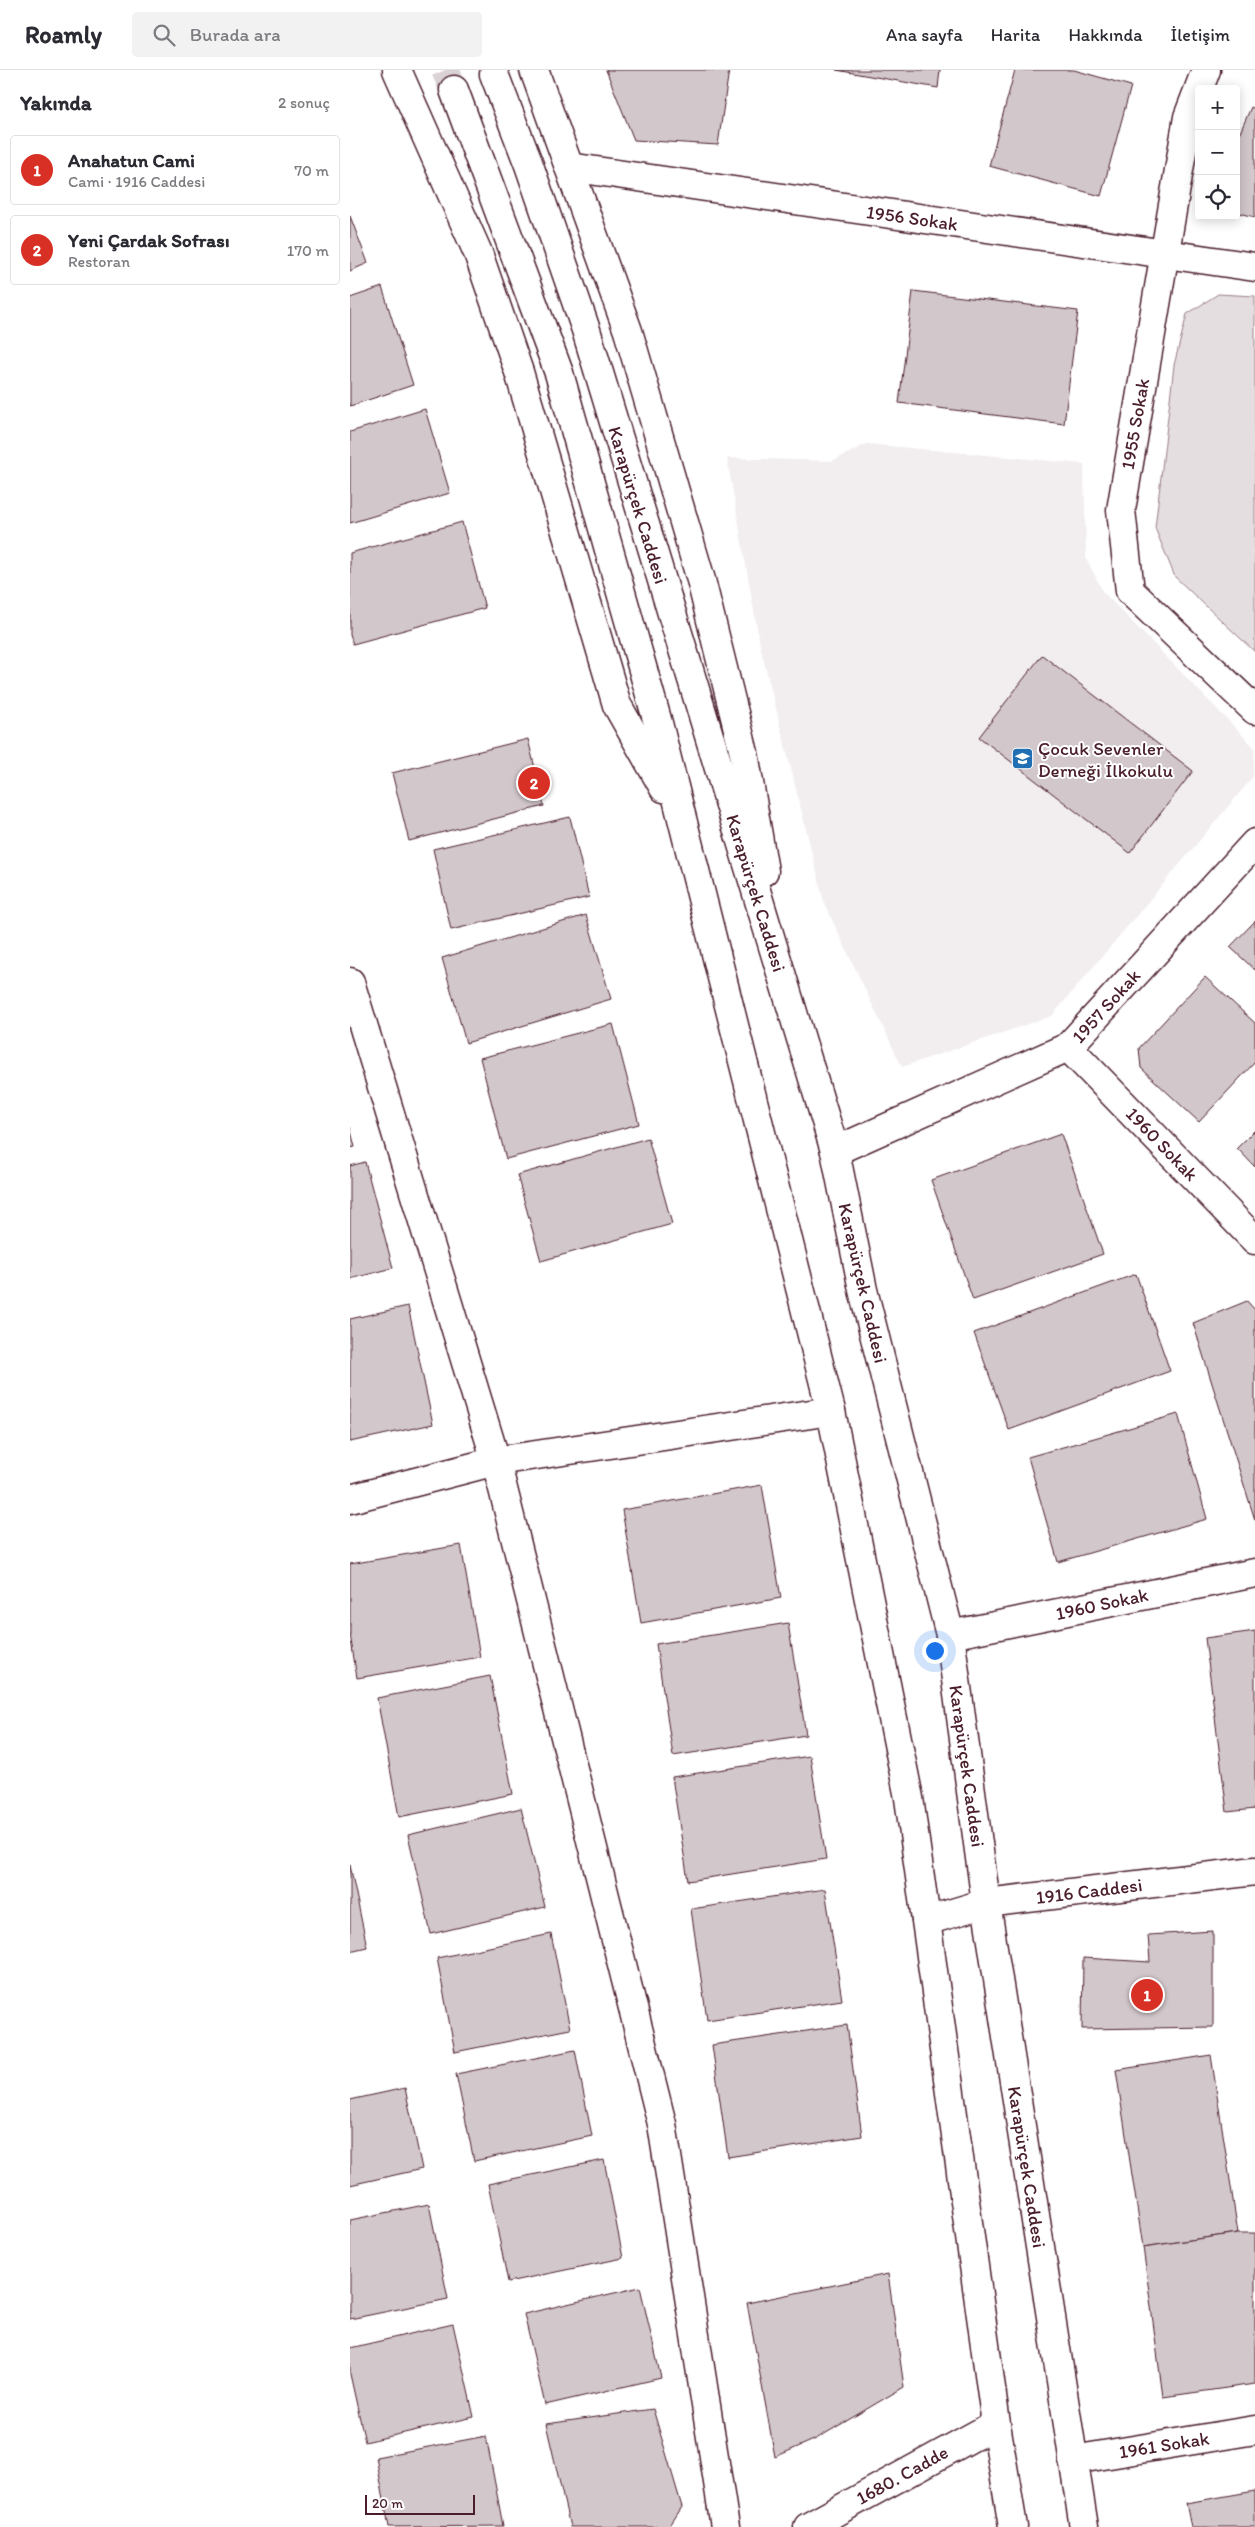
<!DOCTYPE html>
<html lang="tr">
<meta charset="utf-8">
<style>
:root{--surface:#fff;--page:#f2f2f3;--text:#2b2b33;--muted:#7c7c81;--line:#e1e1e2;--accent:#d93025}
body{margin:0;font-family:Itim,sans-serif;background:var(--page);color:var(--text)}
.controls{position:absolute;right:15px;top:15px;display:grid;overflow:hidden;border-radius:5px;box-shadow:0 2px 12px #0003}
.controls button{width:45px;height:45px;display:grid;place-items:center;padding:0;border:0;border-bottom:1px solid var(--line);background:var(--surface);color:var(--text);font:25px sans-serif}
.scale{position:absolute;left:15px;bottom:12px;width:110px;box-sizing:border-box;padding-left:5px;border:2px solid #4a1f2b;border-top:0;font-size:14px;line-height:18px;white-space:nowrap;color:#4a1f2b;-webkit-text-stroke:4px #fff;paint-order:stroke}
.you{position:absolute;left:584px;top:1580px;width:18px;height:18px;margin:-12px;border:4px solid #fff;border-radius:50%;background:#1a73e8;box-shadow:0 0 0 8px #1a73e833}
.badge{display:grid;place-items:center;width:32px;height:32px;border-radius:50%;background:var(--accent);color:#fff;font-size:16px;font-weight:700}
.pin{position:absolute;translate:-50% -50%;border:2px solid #fff;box-shadow:0 1px 5px #0006}
.list{margin:0;padding:0;list-style:none}
h2{display:flex;justify-content:space-between;align-items:center;height:65px;margin:0;padding:0 20px;font-size:21px}
h2 small{font-size:16px;font-weight:400;color:var(--muted)}
.list li{display:grid;grid-template-columns:32px 1fr auto;gap:15px;align-items:center;box-sizing:border-box;height:70px;margin:0 10px 10px;padding:0 10px;border:1px solid var(--line);border-radius:5px}
.list b{display:block;font-size:19px;white-space:nowrap}
.list p{margin:0;font-size:16px;white-space:nowrap;color:var(--muted)}
.list em{font-size:16px;font-style:normal;color:var(--muted)}
.icon{flex:none;width:28px;height:28px;fill:none;stroke:currentColor;stroke-width:2;stroke-linecap:round;stroke-linejoin:round}
.map{position:relative;flex:none;width:905px;height:2457px;overflow:hidden}
header{display:flex;align-items:center;gap:30px;box-sizing:border-box;height:70px;padding:0 25px;background:var(--surface);border-bottom:1px solid var(--line)}
header strong{font-size:24px}
nav{display:flex;gap:28px;margin-inline-start:auto;font-size:18px}
.search{width:350px;height:45px;background:var(--page);display:flex;align-items:center;gap:12px;box-sizing:border-box;padding:0 18px;border-radius:5px;color:var(--muted);font-size:19px}
main{display:flex}
aside{flex:1;background:var(--surface)}
.map>svg:first-child{display:block}
.built{fill:#f2eeef}
.green{fill:#e5dee0;stroke:#987e86}
.building{fill:#d2c7cb;stroke:#4a1f2b}
.lines{fill:none;stroke-linecap:round;stroke-linejoin:round}
.secondary-tunnel{stroke:#dbd2d5;stroke-width:28;stroke-dasharray:28 14;stroke-linecap:butt}
.street-casing{stroke:#4a1f2b;stroke-width:31}
.secondary-casing{stroke:#4a1f2b;stroke-width:31}
.street{stroke:#fff;stroke-width:28}
.secondary{stroke:#fff;stroke-width:28}
.labels{text-anchor:middle;dominant-baseline:central;stroke-width:4;stroke-linejoin:round;paint-order:stroke}
.street-label{font-size:19px;fill:#4a1f2b;stroke:#fff}
.poi-label{font-size:19px;fill:#4a1f2b;stroke:#fff;text-anchor:start}
</style>
<header>
<strong>Roamly</strong>
<div class="search"><svg class="icon" aria-label="search" viewBox="0 0 24 24"><circle cx="10" cy="10" r="6"/><path d="M15 15l6 6"/></svg>Burada ara</div>
<nav><a>Ana sayfa</a><a>Harita</a><a>Hakkında</a><a>İletişim</a></nav>
</header>
<main>
<aside>
<h2>Yakında<small>2 sonuç</small></h2>
<ul class="list">
<li><span class="badge">1</span><div><b>Anahatun Cami</b><p>Cami · 1916 Caddesi</p></div><em>70 m</em></li>
<li><span class="badge">2</span><div><b>Yeni Çardak Sofrası</b><p>Restoran</p></div><em>170 m</em></li>
</ul>
</aside>
<div class="map">
<svg width="905" height="2457" viewBox="0 0 905 2457">
<rect width="100%" height="100%" fill="#fff"/>
<filter id="ink" filterUnits="userSpaceOnUse"><feTurbulence type="fractalNoise" baseFrequency=".02" numOctaves="2"/><feDisplacementMap in="SourceGraphic" scale="10" xChannelSelector="R" yChannelSelector="G"/><feConvolveMatrix kernelMatrix="1 2 1 2 8 2 1 2 1" color-interpolation-filters="sRGB"/></filter>
<g filter="url(#ink)">
<!-- built -->
<polygon class="built" points="517,374 734,394 736,488 753,522 905,678 903,707 702,946 552,997 475,835 410,575 377,388 482,391"/>
<!-- green -->
<polygon class="green" points="868,224 905,226 905,582 825,507 805,458 824,295 837,244"/>
<!-- building -->
<g class="building">
<polygon points="256,0 379,0 368,75 284,70"/>
<polygon points="486,0 590,0 588,18"/>
<polygon points="665,0 724,0 781,16 751,126 639,96"/>
<polygon points="901,37 905,39 905,147 886,142 886,72"/>
<polygon points="0,146 18,193 0,201"/>
<polygon points="32,217 63,315 0,336 0,228"/>
<polygon points="563,221 728,241 714,354 549,333"/>
<polygon points="75,339 100,423 0,453 0,362"/>
<polygon points="112,452 135,538 3,574 0,565 0,483"/>
<polygon points="692,585 843,701 780,783 629,667"/>
<polygon points="178,669 194,736 59,771 42,703"/>
<polygon points="220,747 239,827 101,860 83,779"/>
<polygon points="236,845 261,929 116,973 92,888"/>
<polygon points="905,851 905,900 880,877"/>
<polygon points="855,907 905,953 905,992 849,1052 791,998 789,978"/>
<polygon points="263,954 289,1054 156,1089 130,988"/>
<polygon points="0,1057 5,1077 0,1078"/>
<polygon points="905,1060 905,1097 887,1078"/>
<polygon points="711,1064 753,1184 623,1230 581,1110"/>
<polygon points="298,1068 322,1154 191,1191 167,1105"/>
<polygon points="15,1092 43,1198 0,1209 0,1096"/>
<polygon points="786,1204 820,1301 659,1360 624,1263"/>
<polygon points="897,1231 905,1240 905,1450 843,1253"/>
<polygon points="58,1236 83,1354 0,1372 0,1249"/>
<polygon points="828,1344 857,1449 708,1492 678,1387"/>
<polygon points="412,1415 431,1528 291,1553 272,1440"/>
<polygon points="111,1475 130,1587 7,1608 0,1564 0,1494"/>
<polygon points="438,1553 456,1665 323,1686 306,1574"/>
<polygon points="905,1561 905,1739 877,1742 855,1568"/>
<polygon points="140,1606 163,1724 49,1747 27,1628"/>
<polygon points="460,1686 476,1789 338,1811 322,1707"/>
<polygon points="171,1738 195,1837 81,1864 58,1765"/>
<polygon points="0,1795 17,1877 0,1881"/>
<polygon points="475,1819 492,1930 357,1950 341,1839"/>
<polygon points="863,1861 863,1957 732,1959 733,1888 800,1892 798,1865"/>
<polygon points="201,1864 220,1959 105,1982 87,1888"/>
<polygon points="497,1955 512,2066 378,2087 362,1975"/>
<polygon points="225,1980 242,2066 124,2091 106,2004"/>
<polygon points="861,1985 888,2163 793,2177 766,2000"/>
<polygon points="55,2018 72,2099 0,2115 0,2030"/>
<polygon points="254,2090 273,2188 158,2212 138,2114"/>
<polygon points="79,2134 98,2229 0,2249 0,2150"/>
<polygon points="888,2163 905,2163 905,2314 813,2327 793,2177"/>
<polygon points="538,2204 554,2317 466,2369 425,2387 397,2233"/>
<polygon points="290,2217 311,2308 195,2335 174,2244"/>
<polygon points="103,2254 124,2347 15,2372 0,2304 0,2278"/>
<polygon points="303,2339 332,2437 319,2457 220,2457 196,2354"/>
<polygon points="136,2366 153,2456 39,2457 26,2387"/>
<polygon points="905,2421 905,2457 841,2457 836,2433"/>
</g>
<g class="lines">
<!-- secondary-tunnel -->
<polyline class="secondary-tunnel" points="95,0 104,20"/>
<defs>
<g id="street">
<polyline points="856,0 838,47 771,440 780,521 905,640"/>
<polyline points="219,97 905,197"/>
<polyline points="0,912 146,1391 312,2054 375,2457"/>
<polyline points="718,977 905,1170"/>
<polyline points="485,1081 718,977 905,773"/>
<polyline points="0,1429 146,1391 481,1341"/>
<polyline points="600,1565 905,1503"/>
<polyline points="576,1851 636,1833 905,1801"/>
<polyline points="723,2390 905,2360"/>
<polyline points="458,2457 646,2354"/>
</g>
<g id="secondary">
<polyline points="47,0 128,183 169,302 267,635 314,718"/>
<polyline points="184,0 278,261 351,510 394,683 414,801"/>
<polyline points="144,4 179,95 236,260 485,1081 513,1220 600,1565 636,1833 734,2457"/>
<polyline points="104,20 209,303 308,653 481,1341 559,1728 646,2354 663,2457"/>
</g>
</defs>
<!-- street casing -->
<use href="#street" class="street-casing"/>
<!-- secondary casing -->
<use href="#secondary" class="secondary-casing"/>
<!-- street -->
<use href="#street" class="street"/>
<!-- secondary -->
<use href="#secondary" class="secondary"/>
</g>
</g>
<!-- icons -->
<defs>
<symbol id="school-square" viewBox="-11 -11 22 22"><rect x="-9" y="-9" width="18" height="18" rx="4" fill="#1f6fb2" stroke="#fff"/><path d="M0-5L7-2L0 1L-7-2ZM-4 1L0 2.5L4 1V4Q0 6-4 4Z" fill="#fff"/></symbol>
</defs>
<g fill-rule="evenodd">
<use href="#school-square" x="660" y="676" width="25" height="25"/>
</g>
<g class="labels">
<!-- street labels -->
<g class="street-label">
<text transform="translate(562 148) rotate(8)">1956 Sokak</text>
<text transform="translate(785 354) rotate(-80)">1955 Sokak</text>
<text transform="translate(288 435) rotate(73)">Karapürçek Caddesi</text>
<text transform="translate(406 823) rotate(73)">Karapürçek Caddesi</text>
<text transform="translate(756 936) rotate(-48)">1957 Sokak</text>
<text transform="translate(812 1074) rotate(46)">1960 Sokak</text>
<text transform="translate(513 1213) rotate(77)">Karapürçek Caddesi</text>
<text transform="translate(752 1534) rotate(-12)">1960 Sokak</text>
<text transform="translate(617 1696) rotate(82)">Karapürçek Caddesi</text>
<text transform="translate(739 1821) rotate(-7)">1916 Caddesi</text>
<text transform="translate(677 2097) rotate(81)">Karapürçek Caddesi</text>
<text transform="translate(814 2375) rotate(-9)">1961 Sokak</text>
<text transform="translate(552 2405) rotate(-29)">1680. Cadde</text>
</g>
<!-- poi labels -->
<g class="poi-label">
<text x="688" y="678">Çocuk Sevenler<tspan x="688" dy="22">Derneği İlkokulu</tspan></text>
</g>
</g>
</svg>
<div class="controls">
<button>+</button>
<button>−</button>
<button><svg class="icon" aria-label="locate" viewBox="0 0 24 24"><circle cx="12" cy="12" r="6"/><path d="M12 2v4M12 18v4M2 12h4M18 12h4"/></svg></button>
</div>
<div class="scale">20 m</div>
<div class="you"></div>
<div class="pin badge" style="left:797px;top:1925px">1</div>
<div class="pin badge" style="left:184px;top:713px">2</div>
</div>
</main>
